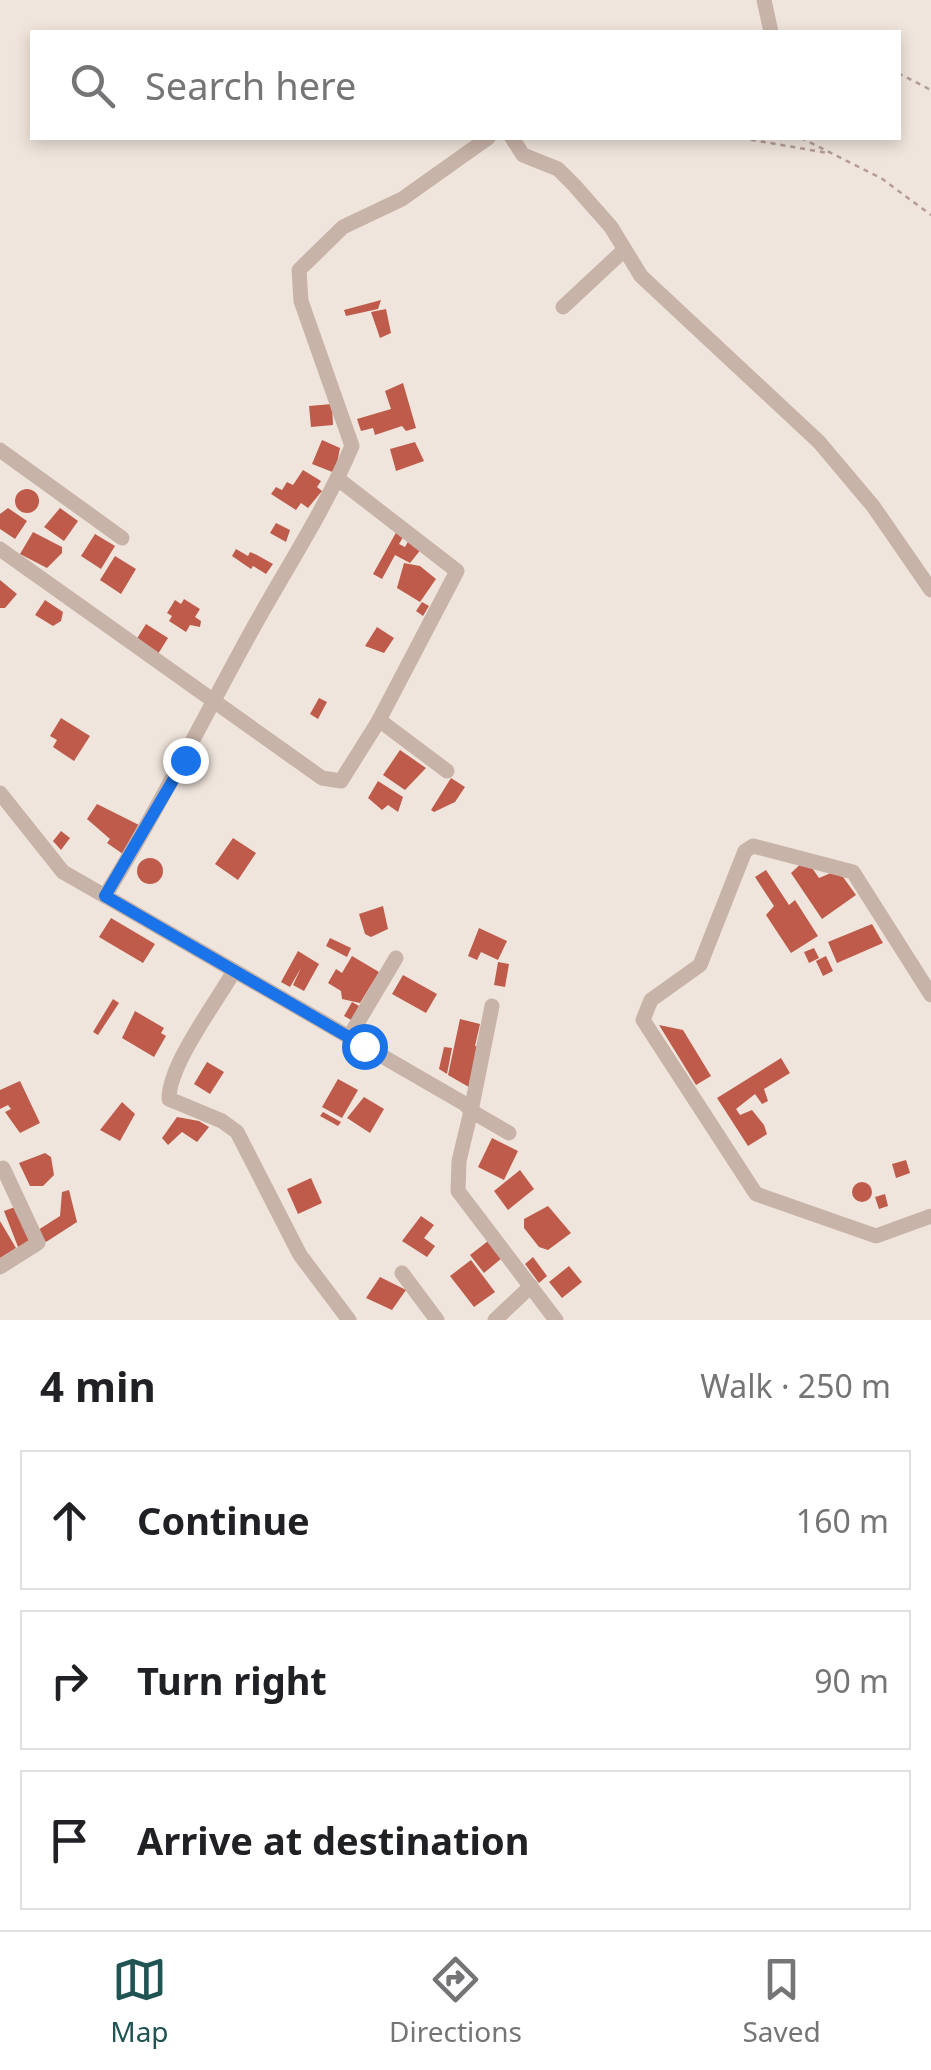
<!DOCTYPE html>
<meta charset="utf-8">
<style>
:root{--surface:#fff;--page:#f6f6f6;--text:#202124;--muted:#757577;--line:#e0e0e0;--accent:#205452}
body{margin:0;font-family:"Noto Sans",sans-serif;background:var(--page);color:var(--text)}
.stop{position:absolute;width:30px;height:30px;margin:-22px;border:8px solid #1a73e8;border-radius:50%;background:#fff}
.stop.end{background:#1a73e8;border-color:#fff;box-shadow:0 2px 10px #0008}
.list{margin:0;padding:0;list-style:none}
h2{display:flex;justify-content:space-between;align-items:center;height:130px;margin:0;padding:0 40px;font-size:42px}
h2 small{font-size:32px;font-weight:400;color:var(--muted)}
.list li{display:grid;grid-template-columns:65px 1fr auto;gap:30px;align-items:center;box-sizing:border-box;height:140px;margin:0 20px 20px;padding:0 20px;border:2px solid var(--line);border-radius:0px}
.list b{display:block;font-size:38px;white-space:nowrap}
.list em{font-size:32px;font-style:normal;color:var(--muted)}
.icon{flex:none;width:55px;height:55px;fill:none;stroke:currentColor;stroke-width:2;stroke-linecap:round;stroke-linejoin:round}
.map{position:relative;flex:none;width:931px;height:1320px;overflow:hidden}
.search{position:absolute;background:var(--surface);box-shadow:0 5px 15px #0003;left:30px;right:30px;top:30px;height:110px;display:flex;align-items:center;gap:25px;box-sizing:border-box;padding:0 35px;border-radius:0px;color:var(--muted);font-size:38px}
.sheet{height:610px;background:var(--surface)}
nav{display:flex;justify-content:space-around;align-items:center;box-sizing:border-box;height:140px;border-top:2px solid var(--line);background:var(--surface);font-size:28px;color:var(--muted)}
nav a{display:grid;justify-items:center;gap:5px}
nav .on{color:var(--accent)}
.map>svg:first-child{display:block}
.building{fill:#bf5b4b}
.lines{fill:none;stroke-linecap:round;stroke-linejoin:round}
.path{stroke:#b49d93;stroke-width:2.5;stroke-dasharray:5 5;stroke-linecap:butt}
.minor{stroke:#c8b3a8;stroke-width:15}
.route{stroke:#1a73e8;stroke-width:12}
</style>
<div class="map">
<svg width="931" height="1320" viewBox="0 0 931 1320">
<rect width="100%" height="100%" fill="#f0e5dc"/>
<!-- building -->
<g class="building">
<polygon points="381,300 378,309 346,316 344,310"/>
<polygon points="386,309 391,333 380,338 371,312"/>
<polygon points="403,383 416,428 406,431 402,426 375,435 373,428 361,431 357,419 391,409 385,391"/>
<polygon points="332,404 333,425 311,427 309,406"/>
<polygon points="322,440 340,448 335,473 312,464"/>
<polygon points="415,442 424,461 396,471 390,449"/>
<polygon points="303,470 321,481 317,487 322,491 308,508 301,503 296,510 271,494 276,487 282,490 287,482 293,485"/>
<circle cx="27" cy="501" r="12"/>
<polygon points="8,508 27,521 15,539 0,529 0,514"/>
<polygon points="60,508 78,521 64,541 44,527"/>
<polygon points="276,523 290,530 286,542 270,533"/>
<polygon points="398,529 405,534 399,544 405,547 410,538 422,548 410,563 395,555 382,579 373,574"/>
<polygon points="33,532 62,547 62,553 47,568 20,554"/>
<polygon points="95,534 115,546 101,569 81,556"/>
<polygon points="236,549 248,556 250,552 257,555 273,564 266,574 253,566 251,569 232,556"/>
<polygon points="115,556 136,569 121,594 100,580"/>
<polygon points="404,563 420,566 436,579 420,602 397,588"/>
<polygon points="0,580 17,594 5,608 0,608"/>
<polygon points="184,599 200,609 195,617 201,621 200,627 190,625 186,632 169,621 172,616 167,613 175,600 181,604"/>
<polygon points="45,600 63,612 61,621 53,626 35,615"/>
<polygon points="422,602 429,606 423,616 416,611"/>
<polygon points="146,624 168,638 158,654 136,640"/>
<polygon points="377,627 394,638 384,653 365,646"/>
<polygon points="319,698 327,702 318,719 310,714"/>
<polygon points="61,718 90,736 74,761 53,747 57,740 50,736"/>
<polygon points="400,750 426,768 405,790 383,775"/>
<polygon points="451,778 465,787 455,802 434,812 431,810"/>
<polygon points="378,781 403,797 398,812 388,805 382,810 368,798"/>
<polygon points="97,804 141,826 123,854 107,843 110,839 87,819"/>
<polygon points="61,831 70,838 61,850 53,841"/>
<polygon points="233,838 256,853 238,880 215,864"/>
<circle cx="150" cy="871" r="13"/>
<polygon points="806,859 819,878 838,870 856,895 822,919 791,873"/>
<polygon points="766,870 789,905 795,900 818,936 791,953 766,915 774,906 755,877"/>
<polygon points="383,906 388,929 371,937 365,934 359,914"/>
<polygon points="111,918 155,944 143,963 99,937"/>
<polygon points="872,924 883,943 837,963 828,942"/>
<polygon points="479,928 507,941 498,960 481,952 477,960 468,956"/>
<polygon points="330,938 351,948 347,957 326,946"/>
<polygon points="814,948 819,958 809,963 804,952"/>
<polygon points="298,951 319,964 304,991 293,985 301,968 290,987 281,982"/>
<polygon points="352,956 379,972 360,1003 342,999 341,991 328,983 336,969 342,973"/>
<polygon points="826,956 833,971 823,976 816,961"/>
<polygon points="498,962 509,964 505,987 494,985"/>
<polygon points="403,975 437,994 426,1013 392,994"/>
<polygon points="113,999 119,1003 98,1035 93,1032"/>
<polygon points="352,1002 359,1006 353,1021 344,1016"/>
<polygon points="135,1011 164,1028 161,1033 166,1036 154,1057 122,1038"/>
<polygon points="460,1019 480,1024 475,1046 482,1047 474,1090 448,1075"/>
<polygon points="659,1025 683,1030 711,1076 696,1085"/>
<polygon points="444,1047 452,1048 447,1074 439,1069"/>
<polygon points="781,1058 790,1073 764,1089 768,1101 762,1104 755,1094 736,1109 740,1115 752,1110 764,1125 767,1134 748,1146 717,1098"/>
<polygon points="207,1062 224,1072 210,1094 194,1084"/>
<polygon points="338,1079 358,1090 342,1118 322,1107"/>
<polygon points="20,1081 40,1123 20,1133 5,1112 11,1109 8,1105 0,1109 0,1090"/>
<polygon points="364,1097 384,1109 370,1133 347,1118"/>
<polygon points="122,1102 135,1114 120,1141 100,1130"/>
<polygon points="323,1112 341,1122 338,1126 320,1116"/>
<polygon points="177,1117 199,1121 209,1127 197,1142 182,1132 168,1145 162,1138"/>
<polygon points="492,1138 518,1151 504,1180 478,1167"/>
<polygon points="45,1153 51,1157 54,1175 43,1186 30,1186 19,1163"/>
<polygon points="906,1160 910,1173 896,1178 892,1164"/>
<polygon points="520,1170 534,1189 508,1210 494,1191"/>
<polygon points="311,1178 322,1203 298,1214 287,1189"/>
<circle cx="862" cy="1192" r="10"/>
<polygon points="69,1190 77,1222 46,1242 38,1230 60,1216 62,1192"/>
<polygon points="885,1194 888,1206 879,1209 875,1197"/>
<polygon points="548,1206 571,1233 548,1250 539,1247 524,1228 524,1219"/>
<polygon points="15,1207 30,1242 18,1247 4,1211"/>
<polygon points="421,1216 434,1225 424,1238 435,1246 427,1257 402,1241"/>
<polygon points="0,1221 16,1248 0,1258"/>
<polygon points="488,1241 502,1258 484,1273 470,1255"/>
<polygon points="533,1257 547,1276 539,1283 525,1264"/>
<polygon points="471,1260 495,1292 474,1307 450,1276"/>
<polygon points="569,1266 582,1282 562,1298 549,1282"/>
<polygon points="380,1277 406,1290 392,1310 366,1298"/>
</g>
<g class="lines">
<!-- path -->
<g class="path">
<polyline points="898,73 931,90"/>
<polyline points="741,138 828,153"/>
<polyline points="801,138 881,178 931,215"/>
</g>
<!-- minor -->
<g class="minor">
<polyline points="764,0 771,32"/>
<path d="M 488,138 L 402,199 L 343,227 L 299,270 L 301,301 L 352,446 C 323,514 281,576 246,641 C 199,727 156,813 105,896 L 465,1104 L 471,1111 L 459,1161 L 458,1191 L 556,1320"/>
<polyline points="512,138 523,155 558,169 574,185 611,227 641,276 819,442 873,506 931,590"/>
<polyline points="563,307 623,251"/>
<polyline points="0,450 122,538"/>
<polyline points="0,549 322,778 341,781 378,722 457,571 338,479"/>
<polyline points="379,720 447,771"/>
<polyline points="0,793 63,872 105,896"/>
<path d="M 234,971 C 216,1003 169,1064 169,1099 L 222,1121 L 237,1132 L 300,1255 L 349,1320"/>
<polyline points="931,995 853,872 753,846 745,851 700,965 651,1000 643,1020 756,1194 876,1236 931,1216"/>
<polyline points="492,1006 471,1111 509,1133"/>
<polyline points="349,1037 396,958"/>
<polyline points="0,1267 38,1243 3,1168"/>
<polyline points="402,1273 437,1320"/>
<polyline points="495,1320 531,1286"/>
</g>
</g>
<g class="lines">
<!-- route -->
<polyline class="route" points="185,760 105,896 364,1046"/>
</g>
</svg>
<div class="stop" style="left:364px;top:1046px"></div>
<div class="stop end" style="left:185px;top:760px"></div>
<div class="search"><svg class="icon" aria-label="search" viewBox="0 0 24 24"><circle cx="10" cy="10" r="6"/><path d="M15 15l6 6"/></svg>Search here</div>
</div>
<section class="sheet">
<h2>4 min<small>Walk · 250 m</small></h2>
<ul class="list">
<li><svg class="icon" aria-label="ahead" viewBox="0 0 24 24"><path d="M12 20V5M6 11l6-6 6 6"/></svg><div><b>Continue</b></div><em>160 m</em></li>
<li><svg class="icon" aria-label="right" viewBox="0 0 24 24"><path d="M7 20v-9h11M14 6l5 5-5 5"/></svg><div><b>Turn right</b></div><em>90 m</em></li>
<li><svg class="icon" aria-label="arrive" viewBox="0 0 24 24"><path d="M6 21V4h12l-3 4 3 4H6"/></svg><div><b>Arrive at destination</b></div></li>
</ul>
</section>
<nav>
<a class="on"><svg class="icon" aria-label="map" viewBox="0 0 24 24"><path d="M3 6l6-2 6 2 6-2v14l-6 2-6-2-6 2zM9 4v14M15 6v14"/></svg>Map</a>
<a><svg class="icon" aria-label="directions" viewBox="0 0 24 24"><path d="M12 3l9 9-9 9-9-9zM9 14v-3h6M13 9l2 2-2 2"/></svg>Directions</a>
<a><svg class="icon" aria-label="saved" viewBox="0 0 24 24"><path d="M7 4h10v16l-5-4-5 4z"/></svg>Saved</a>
</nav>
